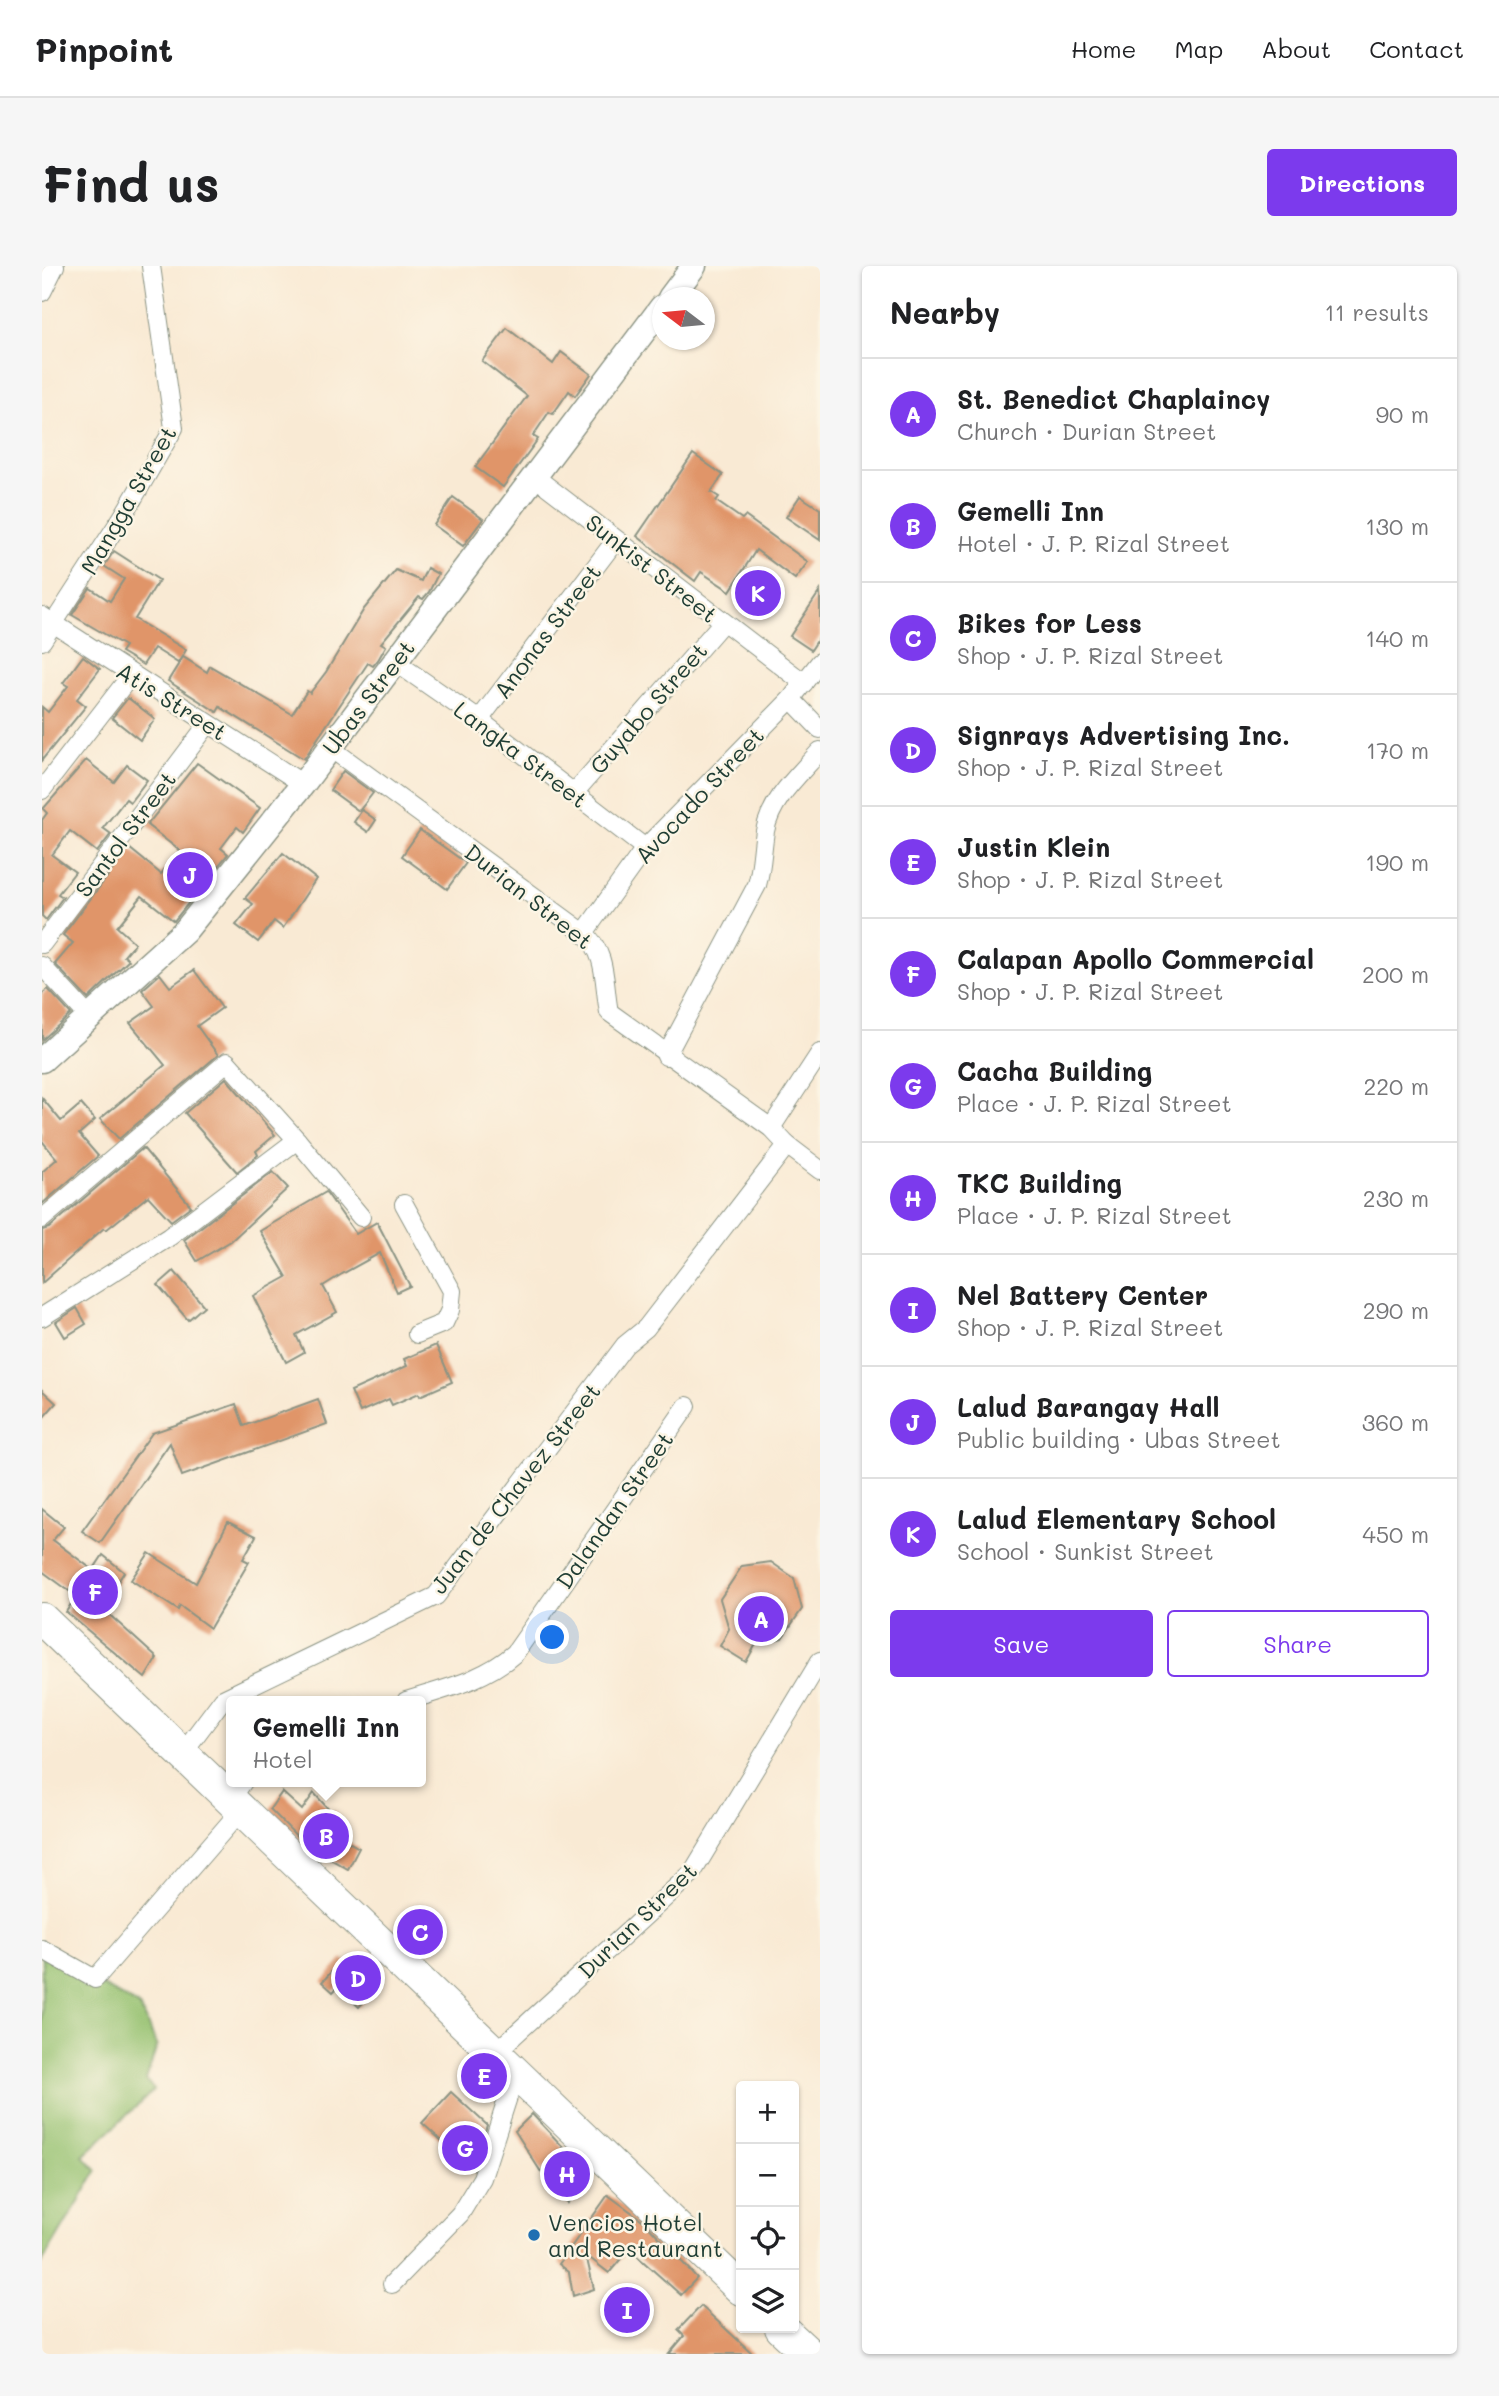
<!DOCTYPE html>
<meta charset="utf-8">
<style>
:root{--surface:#fff;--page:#f6f6f6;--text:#202124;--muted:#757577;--line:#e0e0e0;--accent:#7c3aed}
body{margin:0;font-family:Mali,sans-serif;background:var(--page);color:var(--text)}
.controls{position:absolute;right:21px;bottom:21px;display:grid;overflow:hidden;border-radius:7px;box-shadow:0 2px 5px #0004}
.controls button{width:63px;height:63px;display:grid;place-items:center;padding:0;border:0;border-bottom:2px solid var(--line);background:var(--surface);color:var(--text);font:35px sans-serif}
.compass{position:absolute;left:610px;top:21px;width:63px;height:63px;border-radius:50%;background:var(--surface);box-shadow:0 2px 5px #0004;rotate:286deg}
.you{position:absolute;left:511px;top:1372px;width:24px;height:24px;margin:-18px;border:5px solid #fff;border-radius:50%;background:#1a73e8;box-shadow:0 0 0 10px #1a73e833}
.badge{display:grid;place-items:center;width:46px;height:46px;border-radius:50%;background:var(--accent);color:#fff;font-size:23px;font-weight:700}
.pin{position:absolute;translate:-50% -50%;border:4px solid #fff;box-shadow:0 2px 7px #0006}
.popup{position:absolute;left:184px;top:1430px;width:200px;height:91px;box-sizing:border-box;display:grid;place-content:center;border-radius:7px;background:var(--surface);filter:drop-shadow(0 2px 5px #0005);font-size:23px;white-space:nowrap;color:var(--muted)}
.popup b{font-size:26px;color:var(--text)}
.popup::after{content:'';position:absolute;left:50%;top:100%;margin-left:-14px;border:14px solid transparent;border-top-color:var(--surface)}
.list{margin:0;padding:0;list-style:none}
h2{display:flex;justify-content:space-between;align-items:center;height:91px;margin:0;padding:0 28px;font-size:30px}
h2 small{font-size:23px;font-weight:400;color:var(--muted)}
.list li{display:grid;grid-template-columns:46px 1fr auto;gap:21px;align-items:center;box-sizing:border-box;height:112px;padding:0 28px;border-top:2px solid var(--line)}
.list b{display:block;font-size:26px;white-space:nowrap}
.list p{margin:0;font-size:23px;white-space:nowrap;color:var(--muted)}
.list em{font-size:23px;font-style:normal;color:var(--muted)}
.actions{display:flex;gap:14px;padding:21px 28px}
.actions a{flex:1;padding:16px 0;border:2px solid var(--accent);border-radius:7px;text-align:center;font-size:24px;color:var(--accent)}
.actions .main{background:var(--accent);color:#fff}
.icon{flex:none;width:38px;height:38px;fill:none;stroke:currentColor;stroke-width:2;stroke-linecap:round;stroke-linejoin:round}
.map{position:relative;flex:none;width:778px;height:2088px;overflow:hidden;border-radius:7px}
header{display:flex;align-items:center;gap:42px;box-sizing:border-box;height:98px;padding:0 35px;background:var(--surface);border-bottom:2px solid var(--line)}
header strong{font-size:33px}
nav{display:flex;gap:38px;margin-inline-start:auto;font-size:24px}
.intro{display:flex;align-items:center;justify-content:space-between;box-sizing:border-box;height:168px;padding:0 42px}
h1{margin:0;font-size:49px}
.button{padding:18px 32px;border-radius:7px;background:var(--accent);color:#fff;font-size:24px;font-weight:700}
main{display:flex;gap:42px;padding:0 42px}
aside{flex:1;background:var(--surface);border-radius:7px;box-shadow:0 2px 5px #0004}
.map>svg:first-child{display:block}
.green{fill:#95c16f;stroke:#5a7f52;stroke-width:2}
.building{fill:#e09569}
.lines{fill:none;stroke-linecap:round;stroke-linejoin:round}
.street-casing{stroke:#8c9484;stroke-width:20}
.secondary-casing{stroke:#8c9484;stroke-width:27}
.highway-casing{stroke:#8c9484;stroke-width:34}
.street{stroke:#fff;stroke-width:18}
.secondary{stroke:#fff;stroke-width:24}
.highway{stroke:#fff;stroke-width:32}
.poi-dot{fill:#1f6fb2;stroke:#fcf5e5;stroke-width:2.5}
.labels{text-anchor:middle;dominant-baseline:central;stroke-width:5;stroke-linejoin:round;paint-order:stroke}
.street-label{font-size:23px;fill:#1f3d34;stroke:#fcf5e5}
.poi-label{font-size:23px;fill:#1f3d34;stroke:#fcf5e5;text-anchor:start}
</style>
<header>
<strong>Pinpoint</strong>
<nav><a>Home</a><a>Map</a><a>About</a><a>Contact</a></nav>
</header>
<div class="intro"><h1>Find us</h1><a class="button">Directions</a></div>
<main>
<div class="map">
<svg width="778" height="2088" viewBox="0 0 778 2088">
<rect width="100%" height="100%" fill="#fcf5e5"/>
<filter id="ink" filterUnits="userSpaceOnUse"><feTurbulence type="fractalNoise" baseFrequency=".0143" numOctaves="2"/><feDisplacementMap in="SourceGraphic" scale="14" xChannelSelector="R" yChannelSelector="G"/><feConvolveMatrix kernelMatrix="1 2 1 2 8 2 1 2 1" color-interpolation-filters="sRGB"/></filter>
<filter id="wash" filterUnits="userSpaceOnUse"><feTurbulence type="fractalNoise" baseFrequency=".00686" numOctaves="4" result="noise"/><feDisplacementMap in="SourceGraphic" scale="28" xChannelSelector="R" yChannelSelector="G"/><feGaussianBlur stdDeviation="1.57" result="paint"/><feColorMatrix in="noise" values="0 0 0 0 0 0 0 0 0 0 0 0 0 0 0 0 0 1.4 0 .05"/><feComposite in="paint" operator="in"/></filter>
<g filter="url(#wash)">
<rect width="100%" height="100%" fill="#f9ead4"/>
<!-- green -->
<polygon class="green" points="0,1687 97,1740 115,1779 104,1814 112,1824 41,1890 55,1905 0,1997"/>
<g id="blocks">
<!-- building -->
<g class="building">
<polygon points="465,62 511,98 519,86 549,108 533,130 527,125 511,148 507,146 491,170 496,173 461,221 433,201 485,130 440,95"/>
<polygon points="651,188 681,209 669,226 677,231 674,235 700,253 703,250 766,296 753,313 714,284 688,325 659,306 653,315 595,270"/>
<polygon points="758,230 778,243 778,274 744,251"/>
<polygon points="411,231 441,253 421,280 392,259"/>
<polygon points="72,285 117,314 93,353 144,384 136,397 112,382 101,399 79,386 83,380 30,349 48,322 68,335 82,313 62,300"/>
<polygon points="385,302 396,308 387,326 381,333 377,331 339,377 344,380 336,394 331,400 326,397 262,493 178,441 175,446 126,415 141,391 165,406 168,400 250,448 265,425 268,427 284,406 322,343 354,304 379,315"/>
<polygon points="778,325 778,370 769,384 748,370"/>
<polygon points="41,390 58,403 35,433 44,440 0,494 0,441 6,446 26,420 21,417"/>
<polygon points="86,432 113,453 98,474 70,452"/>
<polygon points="44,494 72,516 85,499 105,514 88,536 84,533 61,562 69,568 55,586 28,565 10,589 33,606 16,628 21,631 4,654 0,650 0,554 5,547 1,543"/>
<polygon points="155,497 218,542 201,566 195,561 179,582 186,588 132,655 100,630 75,661 93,677 82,690 87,694 46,733 13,698 31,677 21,669 87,582 119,608 138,585 105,559"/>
<polygon points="301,505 331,527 317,545 288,524"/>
<polygon points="320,544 334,554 326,566 312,556"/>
<polygon points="378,564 424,597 405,623 360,590"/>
<polygon points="241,587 274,613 241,662 232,655 216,676 194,659 211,638 203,632"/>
<polygon points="152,704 180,742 155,760 176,789 77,873 58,853 123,799 88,757 112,740 100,724 118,708 128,721"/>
<polygon points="6,723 29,748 0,774 0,728"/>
<polygon points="184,812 233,869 214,885 216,889 195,906 143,847"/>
<polygon points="0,832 19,855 39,838 53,854 37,868 56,890 0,938 0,906 15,893 0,875"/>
<polygon points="101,882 149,940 129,955 106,930 64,964 62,962 0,1017 0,964 7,962"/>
<polygon points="231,906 246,922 189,975 155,995 142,974"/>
<polygon points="284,926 314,968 335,956 368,1020 355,1026 338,987 300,1008 281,1020 295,1046 254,1069 262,1086 244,1096 211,1030 245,1011 218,965"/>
<polygon points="132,1005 162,1040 146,1054 116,1019"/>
<polygon points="35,1042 44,1058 23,1071 14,1056"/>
<polygon points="394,1079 410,1116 378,1130 377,1127 350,1139 347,1133 318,1146 309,1125 365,1100 362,1093"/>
<polygon points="0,1124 14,1137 0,1153"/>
<polygon points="276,1133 285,1158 140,1210 128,1177 58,1277 40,1265 110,1167 194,1138 202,1160"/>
<polygon points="0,1243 22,1261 11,1274 51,1304 61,1289 82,1306 60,1342 115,1392 103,1412 24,1346 34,1330 0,1305"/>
<polygon points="186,1256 214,1270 201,1293 207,1296 168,1362 138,1340 136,1344 89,1314 107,1287 154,1317"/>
<polygon points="729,1296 752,1312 760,1343 740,1372 714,1378 704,1396 678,1380 687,1363 678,1333 700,1300"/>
<polygon points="240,1526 260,1544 272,1527 290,1547 292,1544 301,1558 294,1569 317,1582 306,1603 281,1589 278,1594 228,1543"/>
<polygon points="380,1645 400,1662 376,1688 357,1670"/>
<polygon points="301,1693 334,1722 317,1741 296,1721 291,1726 280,1716"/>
<polygon points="409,1826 445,1859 431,1903 380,1857"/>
<polygon points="490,1848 522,1882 518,1886 547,1914 525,1937 504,1900 499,1906 473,1865"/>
<polygon points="566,1929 603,1956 655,2012 639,2029 587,1983 567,2007 544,1989 552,2023 531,2030 527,2006 517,1998"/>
<polygon points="659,2040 711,2088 627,2088 642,2070 636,2064"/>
</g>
</g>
</g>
<g filter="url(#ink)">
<use href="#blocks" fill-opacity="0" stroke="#8c9484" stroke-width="2"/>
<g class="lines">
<defs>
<g id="street">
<polyline points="0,26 13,0"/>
<polyline points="493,211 762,417"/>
<polyline points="0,350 261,518"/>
<polyline points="0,375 81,250 132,162 109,0"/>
<polyline points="352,395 437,454 603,582"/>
<polyline points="749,433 778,463"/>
<polyline points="437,454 573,275"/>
<path d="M 287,481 L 542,667 C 566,689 561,716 567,746 L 729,862 L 745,879 L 778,904"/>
<polyline points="0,524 89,409"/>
<polyline points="532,527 680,357"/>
<polyline points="542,667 603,582 749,433 778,396"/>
<polyline points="0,678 166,458"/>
<polyline points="0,700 48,752"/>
<path d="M 624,790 L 715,619 C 720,601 720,584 723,565 C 729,533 757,509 778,485"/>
<polyline points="729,862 778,787"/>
<polyline points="362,938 410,1025 408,1044 402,1057 375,1068"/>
<polyline points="0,953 185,796 255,874 319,951"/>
<polyline points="0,1051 127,971 255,874"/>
<path d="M 364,1435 C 402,1423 443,1414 473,1387 L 645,1140"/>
<polyline points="139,1489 181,1433 394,1330 583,1079 604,1062 745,879"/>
<polyline points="188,1534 201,1516"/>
<polyline points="0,1683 53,1713 199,1544"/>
<polyline points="454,1786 650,1607 778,1395"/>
<polyline points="350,2018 418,1948 440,1912 474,1806"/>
</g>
<g id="secondary">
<polyline points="628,32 652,0"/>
<polyline points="0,794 143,665 261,518 620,41"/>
</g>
<g id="highway">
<polyline points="0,1353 699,2023"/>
<polyline points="739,2062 767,2088"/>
</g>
</defs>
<!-- street casing -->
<use href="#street" class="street-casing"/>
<!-- secondary casing -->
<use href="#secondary" class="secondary-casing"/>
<!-- highway casing -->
<use href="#highway" class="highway-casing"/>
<!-- street -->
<use href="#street" class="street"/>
<!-- secondary -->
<use href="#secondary" class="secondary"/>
<!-- highway -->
<use href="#highway" class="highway"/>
</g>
</g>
<!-- markers -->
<circle class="poi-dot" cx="492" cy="1969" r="7"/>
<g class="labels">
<!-- street labels -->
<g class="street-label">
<text transform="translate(86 234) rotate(-60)">Mangga Street</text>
<text transform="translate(610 302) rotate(38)">Sunkist Street</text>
<text transform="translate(505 365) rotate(-53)">Anonas Street</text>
<text transform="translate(326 431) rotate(-53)">Ubas Street</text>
<text transform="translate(130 435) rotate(32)">Atis Street</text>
<text transform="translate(606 442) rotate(-49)">Guyabo Street</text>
<text transform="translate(479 488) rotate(37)">Langka Street</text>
<text transform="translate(657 529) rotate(-47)">Avocado Street</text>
<text transform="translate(83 568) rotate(-53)">Santol Street</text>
<text transform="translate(487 630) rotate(38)">Durian Street</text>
<text transform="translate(473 1222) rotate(-52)">Juan de Chavez Street</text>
<text transform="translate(572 1244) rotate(-55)">Dalandan Street</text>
<text transform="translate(595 1654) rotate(-44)">Durian Street</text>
</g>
<!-- poi labels -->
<g class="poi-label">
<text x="506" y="1956">Vencios Hotel<tspan x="506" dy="26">and Restaurant</tspan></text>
</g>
</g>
</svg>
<div class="controls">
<button>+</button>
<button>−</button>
<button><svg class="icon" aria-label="locate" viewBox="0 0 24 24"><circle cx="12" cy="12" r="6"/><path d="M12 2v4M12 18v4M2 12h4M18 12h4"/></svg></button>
<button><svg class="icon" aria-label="layers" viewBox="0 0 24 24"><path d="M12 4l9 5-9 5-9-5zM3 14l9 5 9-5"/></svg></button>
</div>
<svg class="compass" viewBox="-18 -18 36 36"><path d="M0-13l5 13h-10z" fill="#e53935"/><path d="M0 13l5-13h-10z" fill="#757577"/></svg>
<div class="you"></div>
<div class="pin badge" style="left:719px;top:1353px">A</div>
<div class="pin badge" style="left:284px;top:1570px">B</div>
<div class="popup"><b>Gemelli Inn</b>Hotel</div>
<div class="pin badge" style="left:378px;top:1666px">C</div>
<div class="pin badge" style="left:316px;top:1712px">D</div>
<div class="pin badge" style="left:442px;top:1810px">E</div>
<div class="pin badge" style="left:53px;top:1326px">F</div>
<div class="pin badge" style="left:423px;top:1882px">G</div>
<div class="pin badge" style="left:525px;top:1908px">H</div>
<div class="pin badge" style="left:585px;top:2044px">I</div>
<div class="pin badge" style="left:148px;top:609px">J</div>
<div class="pin badge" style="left:716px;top:327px">K</div>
</div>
<aside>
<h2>Nearby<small>11 results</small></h2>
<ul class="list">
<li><span class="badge">A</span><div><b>St. Benedict Chaplaincy</b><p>Church · Durian Street</p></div><em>90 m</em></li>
<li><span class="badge">B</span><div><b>Gemelli Inn</b><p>Hotel · J. P. Rizal Street</p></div><em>130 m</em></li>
<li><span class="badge">C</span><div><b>Bikes for Less</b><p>Shop · J. P. Rizal Street</p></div><em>140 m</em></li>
<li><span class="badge">D</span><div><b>Signrays Advertising Inc.</b><p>Shop · J. P. Rizal Street</p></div><em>170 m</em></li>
<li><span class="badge">E</span><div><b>Justin Klein</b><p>Shop · J. P. Rizal Street</p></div><em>190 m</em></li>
<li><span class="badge">F</span><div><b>Calapan Apollo Commercial</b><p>Shop · J. P. Rizal Street</p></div><em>200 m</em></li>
<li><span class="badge">G</span><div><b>Cacha Building</b><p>Place · J. P. Rizal Street</p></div><em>220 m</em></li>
<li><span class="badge">H</span><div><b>TKC Building</b><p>Place · J. P. Rizal Street</p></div><em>230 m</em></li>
<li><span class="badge">I</span><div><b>Nel Battery Center</b><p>Shop · J. P. Rizal Street</p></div><em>290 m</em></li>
<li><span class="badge">J</span><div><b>Lalud Barangay Hall</b><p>Public building · Ubas Street</p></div><em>360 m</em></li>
<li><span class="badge">K</span><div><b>Lalud Elementary School</b><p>School · Sunkist Street</p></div><em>450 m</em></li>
</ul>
<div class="actions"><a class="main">Save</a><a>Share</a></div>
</aside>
</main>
